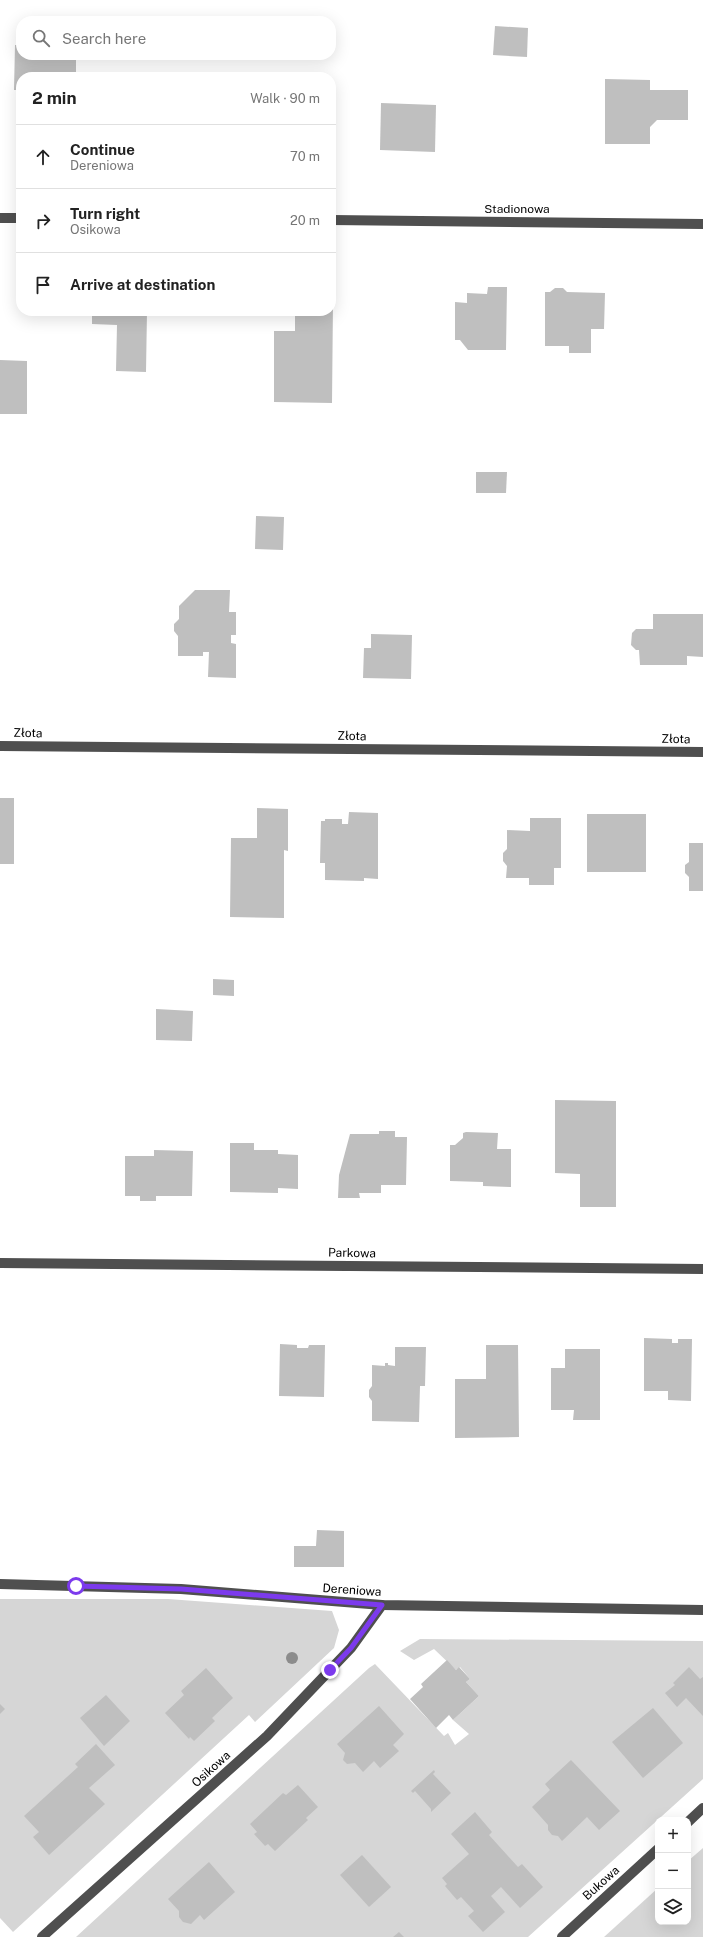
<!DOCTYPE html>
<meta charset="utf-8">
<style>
:root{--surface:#fff;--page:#f2f2f2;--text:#222;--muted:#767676;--line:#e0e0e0}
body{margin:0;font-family:"Public Sans",sans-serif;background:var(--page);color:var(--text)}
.controls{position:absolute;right:12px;bottom:12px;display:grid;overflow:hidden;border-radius:8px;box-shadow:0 4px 16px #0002}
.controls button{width:36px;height:36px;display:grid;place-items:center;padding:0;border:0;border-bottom:1px solid var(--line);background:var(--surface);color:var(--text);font:20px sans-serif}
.stop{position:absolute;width:12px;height:12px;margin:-9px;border:3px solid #7c3aed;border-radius:50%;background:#fff}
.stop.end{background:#7c3aed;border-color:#fff;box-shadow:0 1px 4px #0008}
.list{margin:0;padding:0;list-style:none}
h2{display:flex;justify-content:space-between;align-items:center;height:52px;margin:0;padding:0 16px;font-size:17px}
h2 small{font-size:13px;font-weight:400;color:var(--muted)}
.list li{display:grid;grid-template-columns:26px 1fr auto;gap:12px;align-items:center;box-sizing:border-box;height:64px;padding:0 16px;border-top:1px solid var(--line)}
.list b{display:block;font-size:15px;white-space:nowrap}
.list p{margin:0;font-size:13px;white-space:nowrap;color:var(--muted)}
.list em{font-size:13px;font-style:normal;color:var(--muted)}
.icon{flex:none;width:22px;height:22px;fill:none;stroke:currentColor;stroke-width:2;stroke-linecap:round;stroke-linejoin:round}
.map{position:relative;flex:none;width:703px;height:1937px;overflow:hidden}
.search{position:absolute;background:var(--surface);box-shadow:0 4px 16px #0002;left:16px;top:16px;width:320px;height:44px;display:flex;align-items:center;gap:10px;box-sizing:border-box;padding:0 14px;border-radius:16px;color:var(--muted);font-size:15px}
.panel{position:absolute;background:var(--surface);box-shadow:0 4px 16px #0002;left:16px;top:72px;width:320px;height:244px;border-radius:16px}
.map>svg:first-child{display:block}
.green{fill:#d6d6d6}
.building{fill:#bfbfbf}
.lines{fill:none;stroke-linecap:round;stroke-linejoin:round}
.minor{stroke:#4f4f4f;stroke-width:10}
.tree{fill:#8c8c8c}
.route{stroke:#7c3aed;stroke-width:5}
.labels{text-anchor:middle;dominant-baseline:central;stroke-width:3.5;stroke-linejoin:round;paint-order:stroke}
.street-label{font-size:12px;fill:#000;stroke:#fff}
</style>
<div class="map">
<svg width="703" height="1937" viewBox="0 0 703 1937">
<rect width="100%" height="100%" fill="#fff"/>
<!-- green -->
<g class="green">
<polygon points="0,1599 168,1599 332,1611 339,1630 334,1648 255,1722 249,1715 13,1932 0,1918"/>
<polygon points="420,1639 703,1641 703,1779 528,1937 76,1937 369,1668 375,1664 444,1736 448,1733 455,1745 469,1734 453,1720 479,1696 466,1682 470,1679 460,1667 456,1670 434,1649 414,1660 400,1651"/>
<polygon points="703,1848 703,1937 604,1937 658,1888 658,1922 688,1922 688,1861"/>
</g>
<!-- building -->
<g class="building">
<polygon points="495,26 528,28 527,57 493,55"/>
<polygon points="15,45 21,45 21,55 76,55 76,77 21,77 21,90 14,90"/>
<polygon points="106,72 149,72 150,77 106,77"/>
<polygon points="605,79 650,80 650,90 688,90 688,120 657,120 650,127 650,144 605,144"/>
<polygon points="381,103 436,105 435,152 380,150"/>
<polygon points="488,287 507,287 506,350 468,350 460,340 455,340 455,302 467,303 467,293 487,294"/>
<polygon points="555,288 563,288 567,292 605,293 604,329 591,329 591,353 569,353 569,346 545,346 545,292 550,292"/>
<polygon points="331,301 333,301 332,403 274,402 274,331 295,331 295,311 331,311"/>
<polygon points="92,311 147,311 146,372 116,371 117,325 92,324"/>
<polygon points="0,360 27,361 27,414 0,414"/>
<polygon points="476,472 507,472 506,493 476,493"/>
<polygon points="256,516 284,517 283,550 255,549"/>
<polygon points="195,590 230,590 229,612 236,612 236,635 231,635 231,643 236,644 236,678 208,677 209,652 203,652 203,656 178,656 178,636 174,631 174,624 179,619 179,606"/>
<polygon points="653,614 703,614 703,657 687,656 687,665 640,665 639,650 636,650 631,645 632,633 636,629 653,629"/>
<polygon points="371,634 412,635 411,679 363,678 364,648 371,648"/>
<rect x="0" y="798" width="14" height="66"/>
<polygon points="257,808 288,809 288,851 284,850 284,918 230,917 231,838 257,838"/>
<polygon points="349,812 378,813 378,879 364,878 364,881 325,880 325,863 320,863 321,821 325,821 325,819 342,819 342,824 348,824"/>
<rect x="587" y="814" width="59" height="58"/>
<polygon points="530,818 561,818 561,868 554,868 554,885 529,885 529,878 506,878 507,866 503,861 503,853 507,849 507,830 530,831"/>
<polygon points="689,843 703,843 703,891 689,891 689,877 685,873 685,865 689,862"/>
<polygon points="213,979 234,980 234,996 213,995"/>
<polygon points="156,1009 193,1011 192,1041 156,1040"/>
<polygon points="555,1100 616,1101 616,1207 580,1207 580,1174 555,1173"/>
<polygon points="379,1131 395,1131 395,1137 407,1137 406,1185 381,1185 381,1193 359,1193 360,1198 338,1198 339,1175 350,1134 379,1134"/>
<polygon points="466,1132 498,1133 497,1149 511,1149 511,1187 483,1186 483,1182 450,1181 450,1145 455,1145 463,1138 463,1133"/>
<polygon points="230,1143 254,1143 254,1150 278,1150 278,1154 298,1155 298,1189 278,1188 278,1193 230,1192"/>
<polygon points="154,1150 193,1151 192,1196 156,1196 156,1201 140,1201 140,1196 125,1196 125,1156 154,1156"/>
<polygon points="644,1338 672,1339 672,1343 678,1343 678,1339 692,1339 691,1401 668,1400 668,1391 644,1391"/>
<polygon points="280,1344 297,1345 297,1348 308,1348 309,1345 325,1345 324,1397 279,1396"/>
<polygon points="486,1345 518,1345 519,1437 455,1438 455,1379 486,1379"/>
<polygon points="395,1347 426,1347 425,1386 420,1386 419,1422 372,1421 372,1401 369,1397 369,1390 372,1386 372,1365 385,1366 385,1363 388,1363 388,1365 395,1366"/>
<polygon points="565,1349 600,1349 600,1420 573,1420 574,1410 551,1410 551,1368 565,1368"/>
<polygon points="317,1530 344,1531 344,1567 294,1567 294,1546 316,1546"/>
<polygon points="447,1660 456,1670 459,1667 470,1679 466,1682 479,1696 453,1720 449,1715 436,1728 410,1699 423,1687 421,1684"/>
<polygon points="689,1667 700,1679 703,1677 703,1716 686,1698 677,1707 665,1693 675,1685 673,1683"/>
<polygon points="206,1668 233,1698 212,1718 215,1721 194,1741 190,1737 189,1739 165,1713 184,1695 181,1691"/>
<polygon points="106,1695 130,1721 104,1746 80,1718"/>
<polygon points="0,1704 5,1709 0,1714"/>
<polygon points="379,1706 404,1734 393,1745 399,1751 380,1768 374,1761 363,1772 355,1763 347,1764 343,1760 345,1753 337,1744"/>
<polygon points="653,1708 683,1743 643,1778 612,1742"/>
<polygon points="96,1744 115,1765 89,1788 105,1804 49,1855 33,1837 39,1832 24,1816 78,1767 75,1764"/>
<polygon points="571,1760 620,1811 599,1830 587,1817 562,1841 558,1836 552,1835 548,1830 548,1825 532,1807 550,1790 545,1784"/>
<polygon points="434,1770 435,1772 433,1774 451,1793 431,1812 431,1809 415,1791 413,1793 411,1791"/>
<polygon points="298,1785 318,1807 306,1818 308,1820 275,1851 268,1844 265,1846 254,1834 257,1832 250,1824 283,1793 286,1795"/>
<polygon points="475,1812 492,1832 489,1835 518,1867 522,1864 543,1887 520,1908 501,1887 491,1896 505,1912 483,1932 468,1916 474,1911 461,1897 457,1900 445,1886 447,1884 442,1878 469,1854 451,1834"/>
<polygon points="362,1855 391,1887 369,1907 340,1875"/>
<polygon points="209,1862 235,1892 204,1920 200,1915 191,1924 183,1922 179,1917 179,1911 168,1899"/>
<polygon points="399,1932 404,1937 393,1937"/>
</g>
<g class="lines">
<!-- minor -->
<g class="minor">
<polyline points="0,218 21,218"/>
<polyline points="331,220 703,224"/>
<polyline points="0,746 703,752"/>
<polyline points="0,1263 703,1269"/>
<polyline points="0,1584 181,1589 382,1605 703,1610"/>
<polyline points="688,1822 703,1808"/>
<polyline points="42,1937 267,1736 351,1648 382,1605"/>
<polyline points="562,1937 658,1849"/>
</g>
</g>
<!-- trees -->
<circle class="tree" cx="292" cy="1658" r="6"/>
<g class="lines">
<!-- route -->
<polyline class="route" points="76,1586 181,1589 382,1605 351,1648 330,1670"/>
</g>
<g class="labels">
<!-- street labels -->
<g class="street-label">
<text x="517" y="209">Stadionowa</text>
<text transform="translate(28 733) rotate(1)">Złota</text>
<text transform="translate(352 736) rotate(1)">Złota</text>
<text transform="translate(676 739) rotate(1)">Złota</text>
<text transform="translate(352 1253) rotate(1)">Parkowa</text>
<text transform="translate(352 1590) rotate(4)">Dereniowa</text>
<text transform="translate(211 1769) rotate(-42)">Osikowa</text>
<text transform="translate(601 1883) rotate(-42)">Bukowa</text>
</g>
</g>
</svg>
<div class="controls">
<button>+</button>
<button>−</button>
<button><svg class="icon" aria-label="layers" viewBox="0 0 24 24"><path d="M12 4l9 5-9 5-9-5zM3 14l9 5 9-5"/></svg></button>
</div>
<div class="stop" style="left:76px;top:1586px"></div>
<div class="stop end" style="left:330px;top:1670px"></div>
<div class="search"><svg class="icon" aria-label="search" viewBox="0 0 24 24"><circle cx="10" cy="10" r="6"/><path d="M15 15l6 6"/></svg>Search here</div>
<section class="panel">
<h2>2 min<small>Walk · 90 m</small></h2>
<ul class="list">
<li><svg class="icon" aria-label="ahead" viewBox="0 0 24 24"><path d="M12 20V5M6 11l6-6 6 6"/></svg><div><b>Continue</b><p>Dereniowa</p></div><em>70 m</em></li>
<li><svg class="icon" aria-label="right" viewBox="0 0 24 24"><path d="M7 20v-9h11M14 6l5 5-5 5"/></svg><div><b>Turn right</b><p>Osikowa</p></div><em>20 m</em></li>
<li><svg class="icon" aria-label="arrive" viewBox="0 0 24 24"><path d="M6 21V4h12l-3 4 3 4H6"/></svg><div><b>Arrive at destination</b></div></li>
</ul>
</section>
</div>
